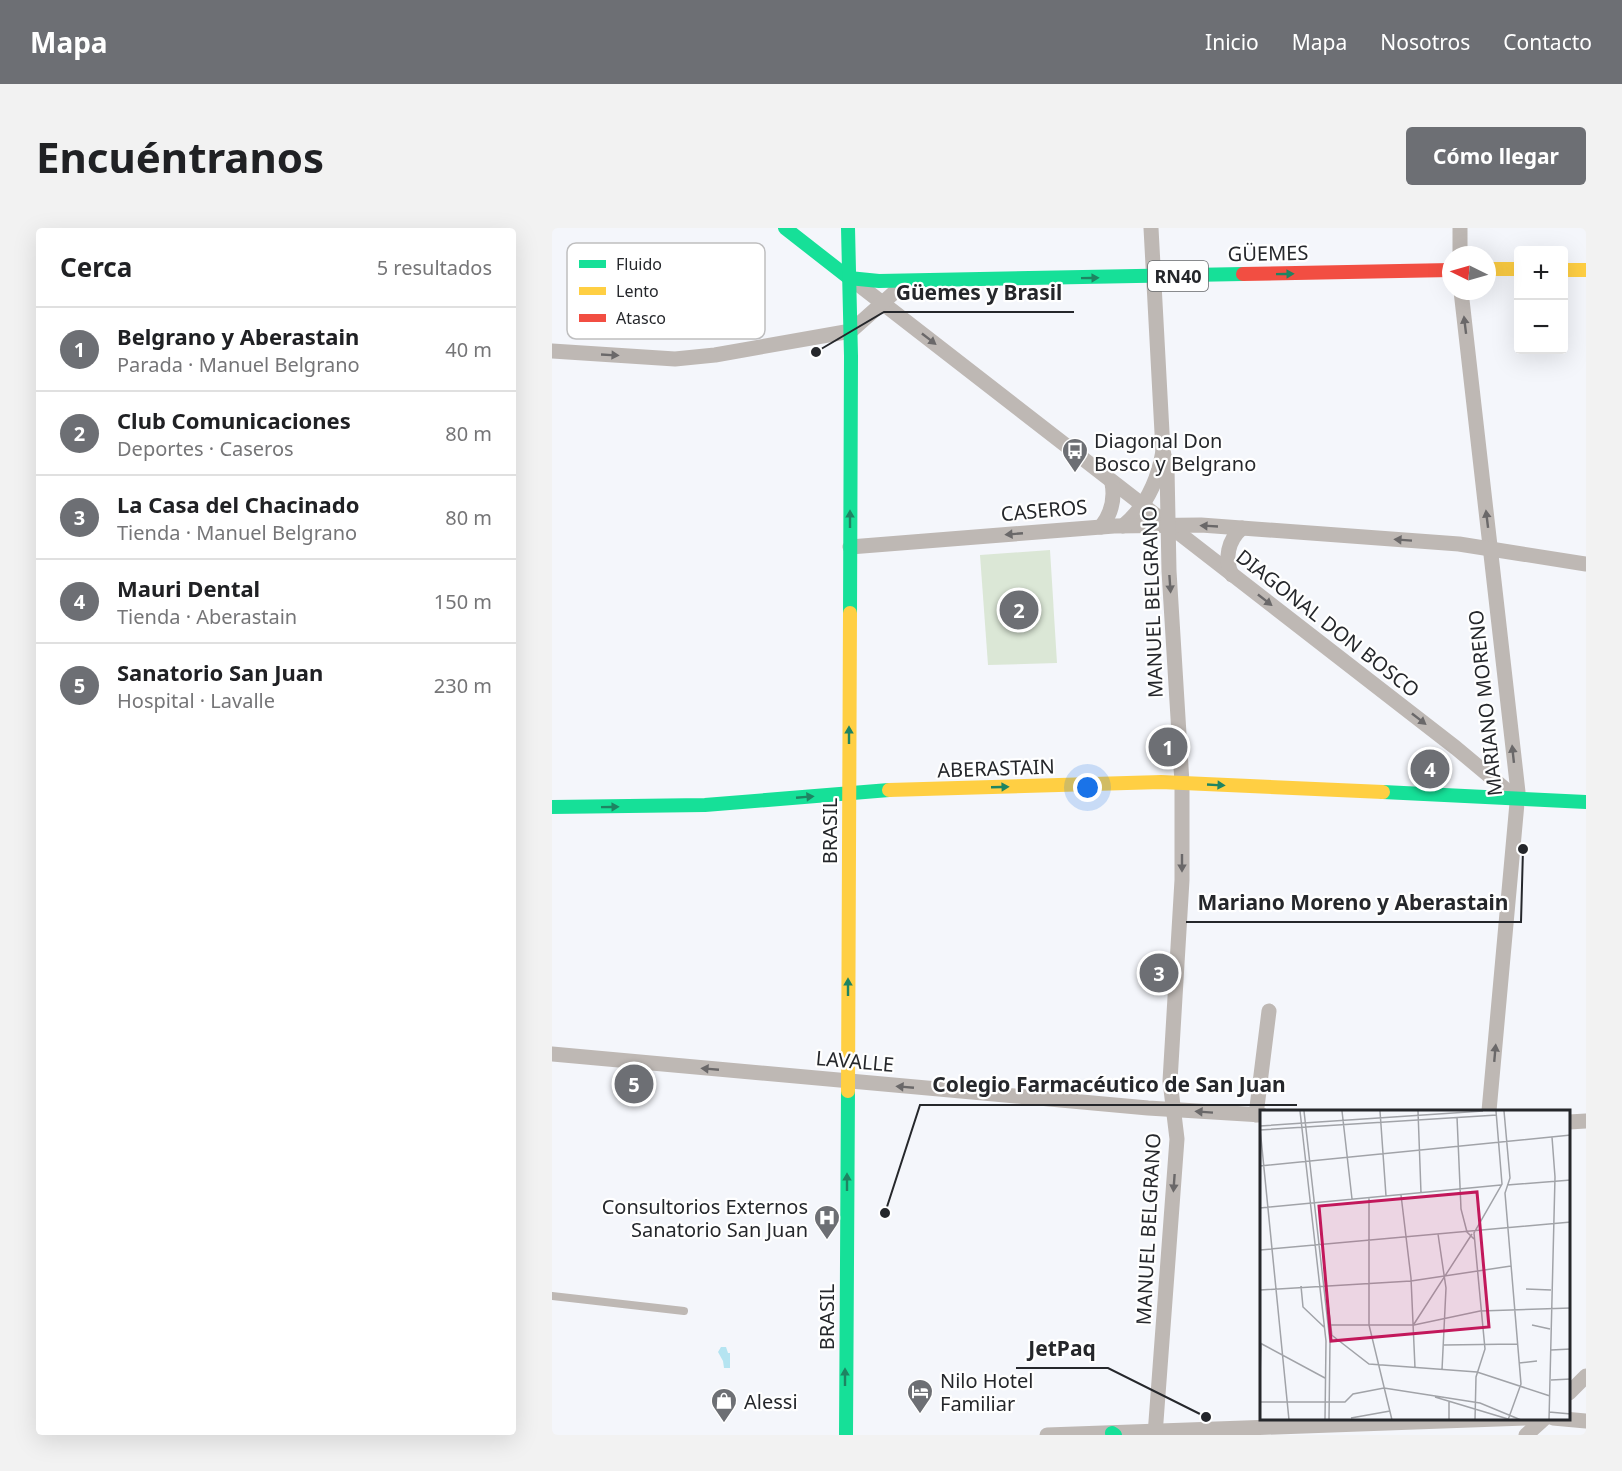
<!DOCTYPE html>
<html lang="es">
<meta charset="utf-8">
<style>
:root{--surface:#fff;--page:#f2f2f2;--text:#202124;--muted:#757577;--line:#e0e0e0;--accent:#6d6f74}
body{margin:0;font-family:"Noto Sans",sans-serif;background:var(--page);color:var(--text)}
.controls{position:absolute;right:18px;top:18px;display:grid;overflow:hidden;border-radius:6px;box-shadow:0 6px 24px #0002}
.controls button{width:54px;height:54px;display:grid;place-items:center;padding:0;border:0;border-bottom:2px solid var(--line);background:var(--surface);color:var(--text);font:30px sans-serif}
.compass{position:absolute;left:890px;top:18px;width:54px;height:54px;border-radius:50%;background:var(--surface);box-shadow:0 6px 24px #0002;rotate:275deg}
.you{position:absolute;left:536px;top:560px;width:21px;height:21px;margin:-15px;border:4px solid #fff;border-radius:50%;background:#1a73e8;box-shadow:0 0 0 9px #1a73e833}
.badge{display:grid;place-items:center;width:39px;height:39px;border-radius:50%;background:var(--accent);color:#fff;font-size:20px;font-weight:700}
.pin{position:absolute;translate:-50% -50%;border:3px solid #fff;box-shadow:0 2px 6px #0006}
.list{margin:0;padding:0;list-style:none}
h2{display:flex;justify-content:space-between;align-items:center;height:78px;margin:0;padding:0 24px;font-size:26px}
h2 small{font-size:20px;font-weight:400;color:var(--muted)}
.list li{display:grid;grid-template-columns:39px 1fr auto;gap:18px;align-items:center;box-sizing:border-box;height:84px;padding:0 24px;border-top:2px solid var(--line)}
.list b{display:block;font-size:22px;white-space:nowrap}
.list p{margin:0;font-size:20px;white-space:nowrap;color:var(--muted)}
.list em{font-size:20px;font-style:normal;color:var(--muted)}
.map{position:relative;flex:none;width:1034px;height:1207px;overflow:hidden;border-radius:6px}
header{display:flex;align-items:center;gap:36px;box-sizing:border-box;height:84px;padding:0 30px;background:var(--accent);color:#fff}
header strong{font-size:28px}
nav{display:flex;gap:33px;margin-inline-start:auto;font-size:21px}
.intro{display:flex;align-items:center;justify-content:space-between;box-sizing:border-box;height:144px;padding:0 36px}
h1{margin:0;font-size:42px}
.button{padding:15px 27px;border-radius:6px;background:var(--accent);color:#fff;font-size:21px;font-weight:700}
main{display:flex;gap:36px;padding:0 36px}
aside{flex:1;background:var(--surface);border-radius:6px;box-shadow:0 6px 24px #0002}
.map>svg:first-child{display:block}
.green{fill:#dbe7d6}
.water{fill:#b5e4f1}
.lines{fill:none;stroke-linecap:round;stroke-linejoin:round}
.lane{stroke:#beb8b4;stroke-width:8}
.street{stroke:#beb8b4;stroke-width:15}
.fast{stroke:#16e098;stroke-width:14}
.slow{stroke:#ffcf43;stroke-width:14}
.jam{stroke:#f24e42;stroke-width:14}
.oneway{fill:#1e8462}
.oneway2{fill:#6a6869}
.labels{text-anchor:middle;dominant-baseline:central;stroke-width:4.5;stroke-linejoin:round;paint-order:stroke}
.shield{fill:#fff;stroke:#66686b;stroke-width:1.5}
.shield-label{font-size:18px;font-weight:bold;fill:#25272b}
.street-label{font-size:20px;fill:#25272b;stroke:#fff}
.poi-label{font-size:20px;fill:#25272b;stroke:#fff;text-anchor:start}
.inset-road{fill:none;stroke:#a1a3a8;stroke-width:1.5}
.view{fill:#c2185b;fill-opacity:0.15;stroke:#c2185b;stroke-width:3}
.inset-edge{fill:none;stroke:#25272b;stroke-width:3}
.key{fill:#fff;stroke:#bebebf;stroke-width:1.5}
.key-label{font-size:16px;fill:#25272b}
.leader{fill:none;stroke:#25272b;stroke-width:2}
.callout-dot{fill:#25272b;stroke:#fff;stroke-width:2}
.callout-label{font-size:21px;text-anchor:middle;font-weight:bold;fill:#25272b;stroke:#fff;stroke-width:4.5;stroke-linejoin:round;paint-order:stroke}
</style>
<header>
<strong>Mapa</strong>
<nav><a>Inicio</a><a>Mapa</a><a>Nosotros</a><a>Contacto</a></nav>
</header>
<div class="intro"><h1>Encuéntranos</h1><a class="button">Cómo llegar</a></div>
<main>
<aside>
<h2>Cerca<small>5 resultados</small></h2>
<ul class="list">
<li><span class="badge">1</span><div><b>Belgrano y Aberastain</b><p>Parada · Manuel Belgrano</p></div><em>40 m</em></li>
<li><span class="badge">2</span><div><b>Club Comunicaciones</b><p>Deportes · Caseros</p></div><em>80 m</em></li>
<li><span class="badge">3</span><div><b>La Casa del Chacinado</b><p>Tienda · Manuel Belgrano</p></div><em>80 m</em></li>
<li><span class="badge">4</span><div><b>Mauri Dental</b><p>Tienda · Aberastain</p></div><em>150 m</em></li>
<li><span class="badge">5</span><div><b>Sanatorio San Juan</b><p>Hospital · Lavalle</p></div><em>230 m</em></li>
</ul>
</aside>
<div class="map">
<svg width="1034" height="1207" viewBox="0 0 1034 1207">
<rect width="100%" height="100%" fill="#f4f6fb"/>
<!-- green -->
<polygon class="green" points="498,322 505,435 436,437 428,327"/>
<!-- water -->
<polygon class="water" points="169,1119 174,1119 176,1125 178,1125 178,1140 172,1140 171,1133 166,1124"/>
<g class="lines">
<!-- lane -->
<polyline class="lane" points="0,1068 132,1083"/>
<!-- street -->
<g class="street">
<polyline points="908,0 908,27"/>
<polyline points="302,53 904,520 965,571"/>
<polyline points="909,63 966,564 937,883"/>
<polyline points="0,123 123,131 163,127 299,103 354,54"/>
<path d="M 571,298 C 594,279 606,252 611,223 L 599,0"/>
<path d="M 549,299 C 560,285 563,271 560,255"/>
<polyline points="298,319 562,298 649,297 907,316 1034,336"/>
<path d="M 680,347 C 672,331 676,312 690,300"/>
<polyline points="0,826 596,880 710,887"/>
<polyline points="704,887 717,783"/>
<polyline points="1017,894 1034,893"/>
<polyline points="1017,1165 1034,1148"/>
<polyline points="1001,1190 1034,1193"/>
<polyline points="495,1207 977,1190"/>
<polyline points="603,1207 625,911 618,853 630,652 630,555 617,343 615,240 611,223"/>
<polyline points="974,1207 993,1190"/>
</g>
<!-- fast -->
<g class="fast">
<polyline points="233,0 297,50 327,53 691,46"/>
<polyline points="296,0 299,128 298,385"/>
<polyline points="831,564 1034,574"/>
<polyline points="0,579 153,577 337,562"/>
<polyline points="560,1205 563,1207"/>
<polyline points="294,1207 296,863"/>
</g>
<!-- slow -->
<g class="slow">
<polyline points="935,41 966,41"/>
<polyline points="1011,42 1034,42"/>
<polyline points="337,562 609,554 831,564"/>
<polyline points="296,863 298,385"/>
</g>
<!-- jam -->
<polyline class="jam" points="691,46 899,42"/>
</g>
<!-- one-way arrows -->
<defs><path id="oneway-solid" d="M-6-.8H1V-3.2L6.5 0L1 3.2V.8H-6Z" transform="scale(1.5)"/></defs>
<g class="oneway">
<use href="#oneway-solid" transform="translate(733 46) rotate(-1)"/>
<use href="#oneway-solid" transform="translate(538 50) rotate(-1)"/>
<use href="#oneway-solid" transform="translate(298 291) rotate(-90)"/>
<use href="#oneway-solid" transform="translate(297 507) rotate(-90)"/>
<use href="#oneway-solid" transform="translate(664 557) rotate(3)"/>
<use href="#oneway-solid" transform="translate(448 559) rotate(-2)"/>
<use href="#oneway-solid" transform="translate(253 569) rotate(-5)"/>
<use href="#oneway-solid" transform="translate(58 579) rotate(-1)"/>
<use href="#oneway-solid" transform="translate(296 759) rotate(-90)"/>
<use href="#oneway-solid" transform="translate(295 954) rotate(-90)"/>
<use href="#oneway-solid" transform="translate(293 1149) rotate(-90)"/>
</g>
<g class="oneway2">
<use href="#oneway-solid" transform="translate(913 97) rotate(-97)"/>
<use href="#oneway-solid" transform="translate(377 111) rotate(38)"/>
<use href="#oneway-solid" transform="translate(58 127) rotate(3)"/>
<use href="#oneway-solid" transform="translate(935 291) rotate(-97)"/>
<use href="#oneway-solid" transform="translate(657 298) rotate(-177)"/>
<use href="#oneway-solid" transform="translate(462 306) rotate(175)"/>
<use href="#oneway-solid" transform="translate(851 312) rotate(-176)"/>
<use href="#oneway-solid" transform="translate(618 356) rotate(86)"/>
<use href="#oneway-solid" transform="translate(713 372) rotate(38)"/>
<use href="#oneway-solid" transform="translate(867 491) rotate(38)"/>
<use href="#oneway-solid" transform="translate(961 526) rotate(-96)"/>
<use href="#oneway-solid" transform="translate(630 635) rotate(90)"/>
<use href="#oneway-solid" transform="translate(943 825) rotate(-85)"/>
<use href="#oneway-solid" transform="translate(158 841) rotate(-175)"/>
<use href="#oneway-solid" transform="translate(353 859) rotate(-175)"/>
<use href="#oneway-solid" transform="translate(652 884) rotate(-176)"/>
<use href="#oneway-solid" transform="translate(622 955) rotate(94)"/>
</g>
<!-- icons -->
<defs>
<symbol id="bus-pin" viewBox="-11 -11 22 30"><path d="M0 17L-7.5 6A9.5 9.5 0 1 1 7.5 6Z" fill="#6d6f74" stroke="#fff"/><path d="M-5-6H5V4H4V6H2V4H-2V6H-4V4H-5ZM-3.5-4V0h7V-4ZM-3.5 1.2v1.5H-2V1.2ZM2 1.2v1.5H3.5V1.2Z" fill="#fff"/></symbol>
<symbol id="hospital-pin" viewBox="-11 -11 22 30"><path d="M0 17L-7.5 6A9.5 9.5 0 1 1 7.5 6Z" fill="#6d6f74" stroke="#fff"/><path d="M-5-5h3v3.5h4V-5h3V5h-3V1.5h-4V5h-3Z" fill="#fff"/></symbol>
<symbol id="hotel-pin" viewBox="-11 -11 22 30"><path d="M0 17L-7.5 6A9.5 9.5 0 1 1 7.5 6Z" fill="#6d6f74" stroke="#fff"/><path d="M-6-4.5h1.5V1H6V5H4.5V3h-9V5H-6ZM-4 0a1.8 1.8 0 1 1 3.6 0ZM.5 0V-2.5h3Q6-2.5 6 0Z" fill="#fff"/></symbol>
<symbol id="shop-pin" viewBox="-11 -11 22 30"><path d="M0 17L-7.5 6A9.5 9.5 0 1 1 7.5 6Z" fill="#6d6f74" stroke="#fff"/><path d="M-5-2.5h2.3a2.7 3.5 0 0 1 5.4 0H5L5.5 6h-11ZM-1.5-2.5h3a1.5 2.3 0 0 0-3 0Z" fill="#fff"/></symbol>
</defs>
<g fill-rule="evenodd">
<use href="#bus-pin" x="508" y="208" width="30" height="40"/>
<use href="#hospital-pin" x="260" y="975" width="30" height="40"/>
<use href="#hotel-pin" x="353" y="1149" width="30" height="40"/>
<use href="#shop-pin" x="157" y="1158" width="30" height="40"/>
</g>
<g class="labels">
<!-- shield labels -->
<rect class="shield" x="596" y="33" width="60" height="30" rx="4.5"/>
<g class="shield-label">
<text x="626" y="48">RN40</text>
</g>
<!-- street labels -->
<g class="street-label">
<text transform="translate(716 25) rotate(-1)">GÜEMES</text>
<text transform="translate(492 282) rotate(-5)">CASEROS</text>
<text transform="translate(600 374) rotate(-92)">MANUEL BELGRANO</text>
<text transform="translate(776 395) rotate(38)">DIAGONAL DON BOSCO</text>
<text transform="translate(933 475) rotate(-96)">MARIANO MORENO</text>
<text transform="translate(444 540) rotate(-2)">ABERASTAIN</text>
<text transform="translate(277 603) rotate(-90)">BRASIL</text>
<text transform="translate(303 833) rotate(5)">LAVALLE</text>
<text transform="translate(596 1001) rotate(-87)">MANUEL BELGRANO</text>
<text transform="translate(274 1089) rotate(-90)">BRASIL</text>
</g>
<!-- poi labels -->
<g class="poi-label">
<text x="542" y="212">Diagonal Don<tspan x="542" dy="23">Bosco y Belgrano</tspan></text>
<text x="256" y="978" text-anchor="end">Consultorios Externos<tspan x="256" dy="23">Sanatorio San Juan</tspan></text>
<text x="388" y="1152">Nilo Hotel<tspan x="388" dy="23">Familiar</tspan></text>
<text x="192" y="1173">Alessi</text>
</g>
</g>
<!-- overview -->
<g transform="translate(708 882)">
<rect width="310" height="310" fill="#f4f6fb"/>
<path class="inset-road" d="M 40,1 L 66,231 L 65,310M 44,1 L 70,232 L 69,310M 82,1 L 92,89M 120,1 L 126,86M 158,1 L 161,83M 244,1 L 250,68 L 245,83 L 261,274 L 248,310M 197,7 L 201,99 L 207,122 L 214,129M 0,16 L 223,1M 0,18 L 29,310M 0,20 L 237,5M 0,56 L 311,25M 247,75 L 311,70M 141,85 L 151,168 L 155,258M 109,88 L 109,215 L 132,310M 0,98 L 241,75M 178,124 L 186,178 L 182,260M 0,140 L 311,112M 41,176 L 43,197 L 64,217M 266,179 L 291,180M 0,180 L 151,171 L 251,156M 67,186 L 72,226M 154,214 L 212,124M 68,215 L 154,215 L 220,201 L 311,198M 272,215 L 290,219M 69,223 L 109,254 L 217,262 L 290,286M 0,233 L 65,268M 184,235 L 258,234M 291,240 L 311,239M 259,253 L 277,251M 0,267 L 1,234M 291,270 L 311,269M 175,287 L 248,309M 189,291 L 189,310M 0,292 L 85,292 L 93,284 L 124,278 L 220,293 L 261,310M 289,302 L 311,304M 91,308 L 130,301M 215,310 L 216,267 L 225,239 L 214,123 L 242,74 L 236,1M 289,310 L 295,67 L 292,27"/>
<path class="view" d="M 217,82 L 229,217 L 71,231 L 59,96 Z"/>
<rect width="310" height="310" class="inset-edge"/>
</g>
<!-- legend -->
<rect x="15" y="15" width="198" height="96" rx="9" class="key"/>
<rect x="27" y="32" width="27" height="8" fill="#16e098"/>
<rect x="27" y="59" width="27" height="8" fill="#ffcf43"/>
<rect x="27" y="86" width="27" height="8" fill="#f24e42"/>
<g class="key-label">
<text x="64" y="42">Fluido</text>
<text x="64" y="69">Lento</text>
<text x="64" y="96">Atasco</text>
</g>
<!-- callouts -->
<path class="leader" d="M264 124L332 84H522M971 621L969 694H634M333 985L368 877H745M654 1189L556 1140H464"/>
<g class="callout-dot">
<circle cx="264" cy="124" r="6"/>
<circle cx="971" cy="621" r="6"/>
<circle cx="333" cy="985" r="6"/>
<circle cx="654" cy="1189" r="6"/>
</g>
<g class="callout-label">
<text x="427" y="72">Güemes y Brasil</text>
<text x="801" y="682">Mariano Moreno y Aberastain</text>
<text x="557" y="864">Colegio Farmacéutico de San Juan</text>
<text x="510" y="1128">JetPaq</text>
</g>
</svg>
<div class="controls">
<button>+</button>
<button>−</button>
</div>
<svg class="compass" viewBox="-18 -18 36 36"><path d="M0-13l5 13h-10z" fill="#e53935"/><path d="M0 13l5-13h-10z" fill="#757577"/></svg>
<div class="you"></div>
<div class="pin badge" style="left:616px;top:519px">1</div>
<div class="pin badge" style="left:467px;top:382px">2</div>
<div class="pin badge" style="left:607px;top:745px">3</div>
<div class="pin badge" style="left:878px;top:541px">4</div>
<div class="pin badge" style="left:82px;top:856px">5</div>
</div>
</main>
